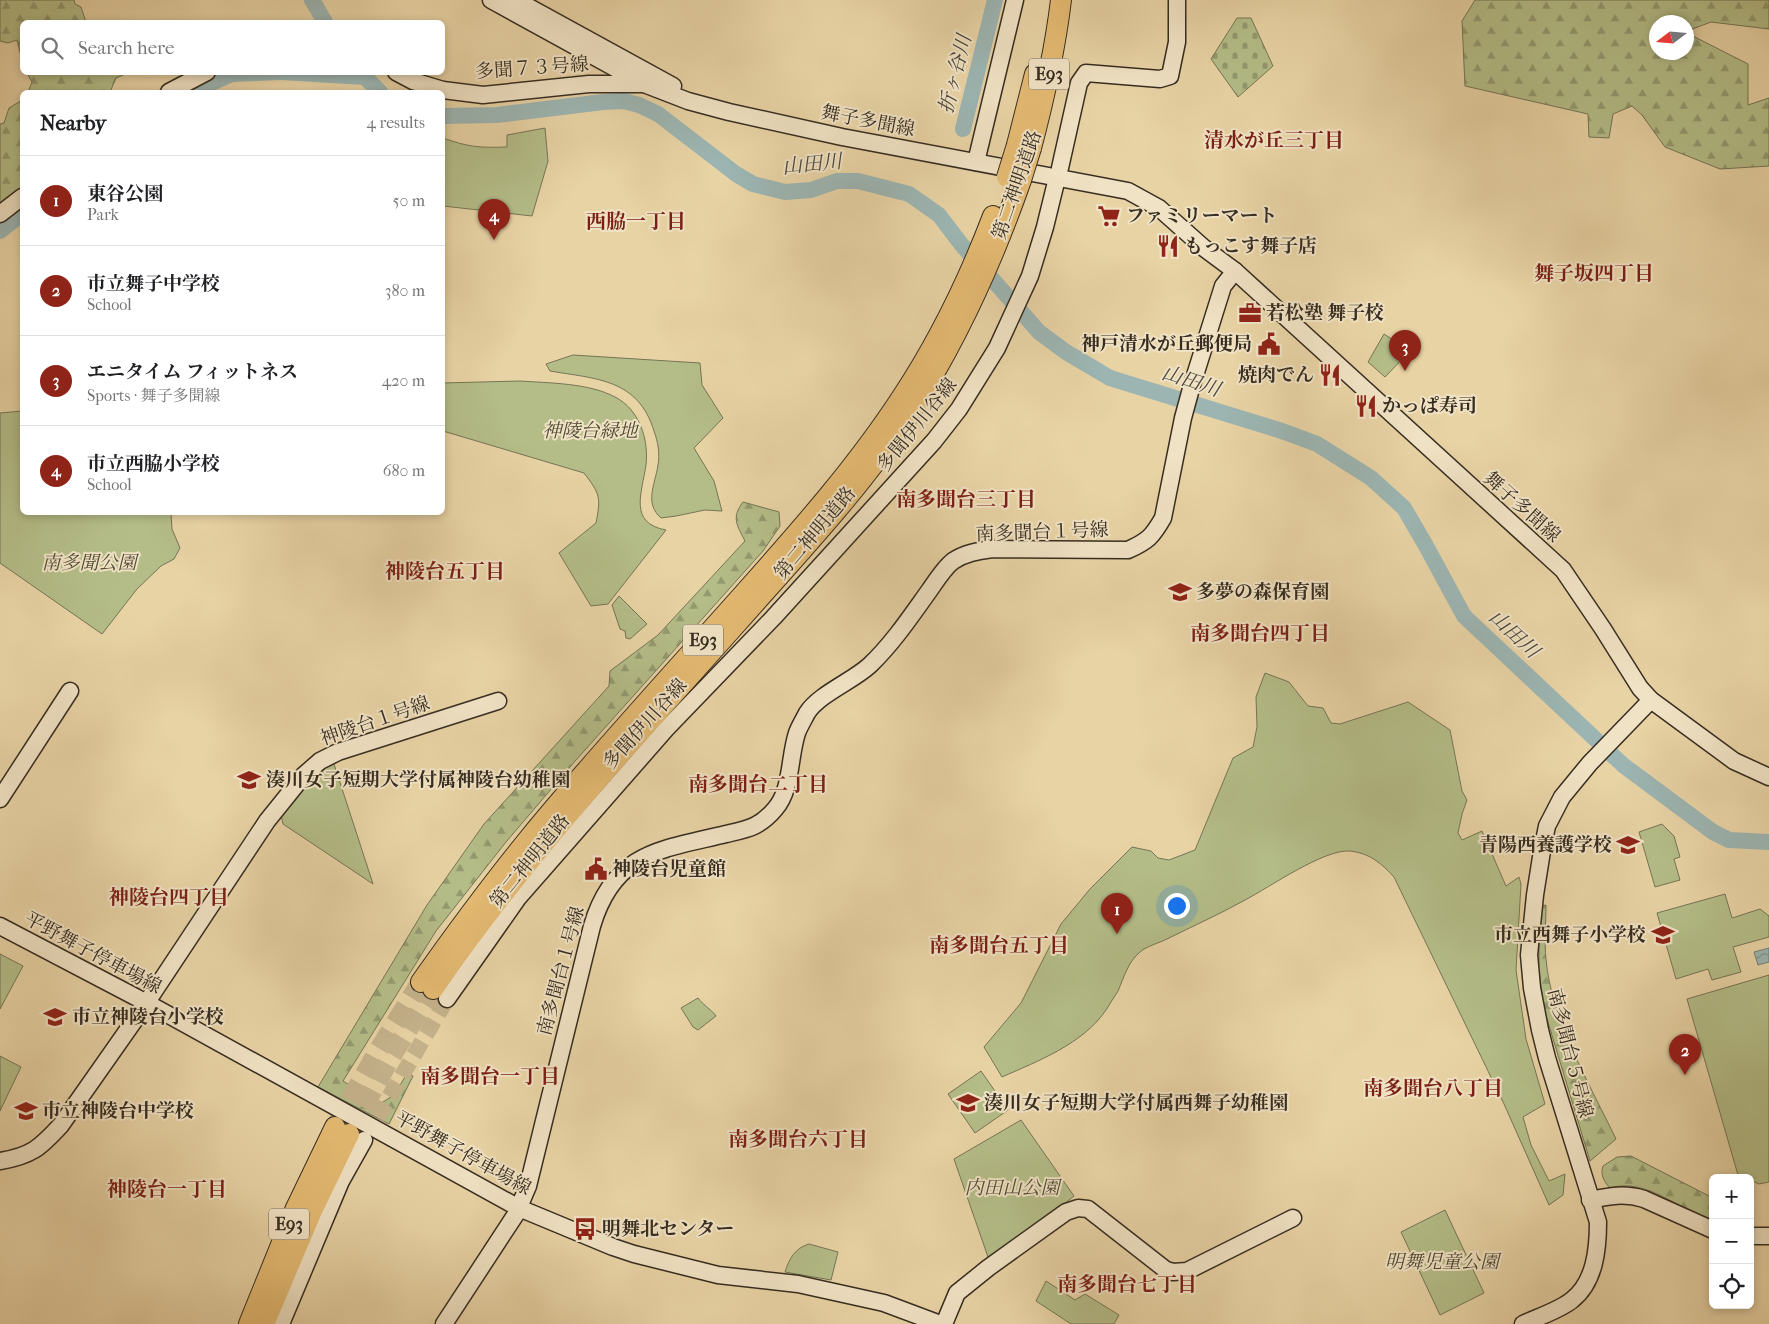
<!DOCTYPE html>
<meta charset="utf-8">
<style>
:root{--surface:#fff;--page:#f2f2f2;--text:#202124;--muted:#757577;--line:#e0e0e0;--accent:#8f2418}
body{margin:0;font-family:"IM FELL French Canon","Noto Serif JP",serif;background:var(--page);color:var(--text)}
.controls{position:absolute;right:15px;bottom:15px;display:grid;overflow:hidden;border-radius:8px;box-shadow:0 2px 8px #0003}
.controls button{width:45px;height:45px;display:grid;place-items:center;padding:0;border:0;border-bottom:1px solid var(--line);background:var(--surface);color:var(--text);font:25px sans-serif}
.compass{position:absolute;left:1649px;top:15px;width:45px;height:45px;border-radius:50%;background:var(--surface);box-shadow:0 2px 8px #0003;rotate:254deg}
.you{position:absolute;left:1176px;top:905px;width:18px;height:18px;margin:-12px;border:4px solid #fff;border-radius:50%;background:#1a73e8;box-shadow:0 0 0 8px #1a73e833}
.badge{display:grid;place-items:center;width:32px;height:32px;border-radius:50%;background:var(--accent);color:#fff;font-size:16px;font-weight:700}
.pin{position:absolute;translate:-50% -41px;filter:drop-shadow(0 1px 2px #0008)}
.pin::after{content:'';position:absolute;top:26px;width:18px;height:15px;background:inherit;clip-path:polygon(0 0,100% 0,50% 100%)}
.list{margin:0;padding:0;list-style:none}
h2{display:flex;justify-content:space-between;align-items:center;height:65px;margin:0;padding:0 20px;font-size:21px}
h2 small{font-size:16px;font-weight:400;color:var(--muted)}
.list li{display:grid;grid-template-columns:32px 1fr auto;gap:15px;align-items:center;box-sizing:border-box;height:90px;padding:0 20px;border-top:1px solid var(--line)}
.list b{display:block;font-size:19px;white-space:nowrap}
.list p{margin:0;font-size:16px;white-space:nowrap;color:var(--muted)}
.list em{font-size:16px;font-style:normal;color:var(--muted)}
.icon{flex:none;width:28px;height:28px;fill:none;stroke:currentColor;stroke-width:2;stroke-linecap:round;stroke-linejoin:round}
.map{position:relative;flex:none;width:1769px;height:1324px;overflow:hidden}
.search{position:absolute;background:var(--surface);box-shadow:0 2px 8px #0003;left:20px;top:20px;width:425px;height:55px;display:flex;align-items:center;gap:12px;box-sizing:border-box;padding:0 18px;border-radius:8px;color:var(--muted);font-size:19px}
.panel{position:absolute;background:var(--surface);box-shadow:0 2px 8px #0003;left:20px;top:90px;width:425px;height:425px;border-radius:8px}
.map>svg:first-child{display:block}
.green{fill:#b4bd88;stroke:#767554}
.forest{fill:url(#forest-firs);stroke:#767554}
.cemetery{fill:url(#cemetery-stones);stroke:#767554}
.water{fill:url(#water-waves);stroke:#747f78}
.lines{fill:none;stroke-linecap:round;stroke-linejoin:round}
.river{stroke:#9cb5b2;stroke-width:16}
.secondary-tunnel{stroke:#c5b28b;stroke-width:16;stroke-dasharray:16 8;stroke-linecap:butt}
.highway-tunnel{stroke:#c5b28b;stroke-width:20;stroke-dasharray:20 10;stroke-linecap:butt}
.secondary-casing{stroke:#372d21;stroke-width:19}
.highway-casing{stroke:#372d21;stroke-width:22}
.secondary{stroke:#f0e2c4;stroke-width:16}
.highway{stroke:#e4ba72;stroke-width:20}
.highway-bridge-casing{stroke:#372d21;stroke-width:22;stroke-linecap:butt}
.highway-bridge{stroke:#e4ba72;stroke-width:20}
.labels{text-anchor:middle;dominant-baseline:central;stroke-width:4;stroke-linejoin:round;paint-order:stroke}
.shield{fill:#f0e2c4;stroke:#6e6352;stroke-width:1}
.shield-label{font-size:18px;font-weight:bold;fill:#372d21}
.street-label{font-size:19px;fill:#372d21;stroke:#f0e2c4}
.poi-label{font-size:19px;font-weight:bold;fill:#372d21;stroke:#f0e2c4;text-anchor:start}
.park-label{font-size:19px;font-style:italic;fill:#504a36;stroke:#f0e2c4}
.water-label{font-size:20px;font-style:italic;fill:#4b483e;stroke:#f0e2c4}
.neighbourhood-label{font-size:20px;font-weight:bold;fill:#7a1f14;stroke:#f0e2c4}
</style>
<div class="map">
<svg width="1769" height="1324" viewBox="0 0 1769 1324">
<defs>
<pattern id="forest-firs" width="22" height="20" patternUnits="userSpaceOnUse" patternTransform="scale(1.25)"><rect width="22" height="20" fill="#b4bd88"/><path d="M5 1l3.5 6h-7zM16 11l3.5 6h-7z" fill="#939a6f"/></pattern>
<pattern id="cemetery-stones" width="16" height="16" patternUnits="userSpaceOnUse" patternTransform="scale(1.25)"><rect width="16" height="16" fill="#b4bd88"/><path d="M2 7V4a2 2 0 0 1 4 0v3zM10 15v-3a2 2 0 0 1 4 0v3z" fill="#939a6f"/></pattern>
<pattern id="water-waves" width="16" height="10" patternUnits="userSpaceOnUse" patternTransform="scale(1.25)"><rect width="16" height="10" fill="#9cb5b2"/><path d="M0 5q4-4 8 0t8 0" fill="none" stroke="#809490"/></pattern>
</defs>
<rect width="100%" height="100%" fill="#e8d3a5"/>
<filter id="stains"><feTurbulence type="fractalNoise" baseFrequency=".004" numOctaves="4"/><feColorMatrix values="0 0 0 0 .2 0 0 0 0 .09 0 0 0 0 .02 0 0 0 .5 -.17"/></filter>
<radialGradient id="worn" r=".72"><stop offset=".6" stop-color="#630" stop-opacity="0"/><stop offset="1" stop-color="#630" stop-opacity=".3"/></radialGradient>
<!-- green -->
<g class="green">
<path d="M 545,128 L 548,161 L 532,216 L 443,206 L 443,138 C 468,147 480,148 507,147 L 507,135 Z"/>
<polygon points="1384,334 1410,351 1385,377 1368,362"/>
<path d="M 573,355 L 700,363 L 702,385 L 723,418 L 694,448 L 714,481 L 722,511 L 705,510 L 676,516 L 661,518 C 644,503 655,485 658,465 C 660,454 658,442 654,431 C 638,379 597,379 550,371 L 546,364 Z"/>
<path d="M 520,381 C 549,383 589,383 615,397 C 639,409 649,439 646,465 C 642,493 628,523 666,530 L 608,604 L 591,606 L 559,553 L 596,523 C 601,497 600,494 584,473 L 443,431 L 443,383 Z"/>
<polygon points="22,411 22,512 171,513 172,529 180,548 174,559 161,566 137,589 102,634 0,563 0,413"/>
<polygon points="619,596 647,624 630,639 626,638 625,631 620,629 612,605"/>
<path d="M 1265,673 L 1289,682 L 1308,706 L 1323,708 L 1331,723 L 1340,724 L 1408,702 L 1450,730 L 1462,791 L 1467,800 L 1462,814 L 1458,833 L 1462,840 L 1482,831 L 1506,886 L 1519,877 L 1521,884 L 1516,970 L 1526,1039 L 1545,1104 L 1523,1117 L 1531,1145 L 1549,1181 L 1565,1174 L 1563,1195 L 1549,1205 L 1504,1104 L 1394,877 C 1382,864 1370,853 1350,851 C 1324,849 1270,887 1245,900 C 1220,914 1193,926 1167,939 C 1159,943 1147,946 1140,952 C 1128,962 1124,977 1118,991 C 1114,997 1110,1004 1106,1010 C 1083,1044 1038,1061 1002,1077 L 984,1047 L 1021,1003 L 1061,924 L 1090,889 L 1132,847 L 1151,851 L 1158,858 L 1169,860 L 1195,850 L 1233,758 L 1253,747 L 1257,727 L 1256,697 Z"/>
<path d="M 334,764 L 373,884 L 283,824 L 281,815 C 295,795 310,772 334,764 Z"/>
<polygon points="1662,824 1674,836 1680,857 1674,859 1680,880 1655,887 1639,832"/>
<polygon points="1725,894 1732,918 1760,909 1769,916 1769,937 1733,947 1741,972 1712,980 1708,969 1676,979 1657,913"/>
<polygon points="0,954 23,966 0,1009"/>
<polygon points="1769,975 1769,1182 1759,1184 1750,1180 1750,1178 1745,1178 1738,1175 1687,999"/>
<path d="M 698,998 C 703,1005 713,1011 716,1016 L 698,1030 L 693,1027 L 681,1008 Z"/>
<polygon points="0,1056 21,1067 0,1111"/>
<polygon points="981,1071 1008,1110 975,1133 948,1094"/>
<polygon points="1021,1120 1074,1196 996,1259 988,1257 954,1159"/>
<polygon points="1445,1210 1484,1293 1440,1315 1401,1232"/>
<path d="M 809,1244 L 838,1252 L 831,1280 L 785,1272 C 789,1259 795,1248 809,1244 Z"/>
<polygon points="1046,1281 1075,1300 1085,1294 1119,1315 1114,1324 1071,1324 1036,1301"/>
</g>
<!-- forest -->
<g class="forest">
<polygon points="0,0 74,0 75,4 81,7 86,22 22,22 22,60 17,40 8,43 0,41"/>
<polygon points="1475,0 1769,0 1769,29 1711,22 1687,31 1686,22 1656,22 1656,52 1686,52 1687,33 1748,64 1748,105 1769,98 1769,166 1720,169 1665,147 1642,115 1632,106 1613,114 1609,138 1589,137 1588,114 1465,86 1462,21"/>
<polygon points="27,73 128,73 116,78 110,92 28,92 32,82"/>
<polygon points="22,100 22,189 0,205 0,124 4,123 9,108"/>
<path d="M 743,502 L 779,512 L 780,526 L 763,551 L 576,760 L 506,842 L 436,931 L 343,1081 L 380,1104 L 394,1095 L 408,1072 L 413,1076 L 389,1124 L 318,1087 L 427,905 L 484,824 L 609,686 L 610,671 L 658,635 L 745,541 C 737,525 731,518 743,502 Z"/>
<path d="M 1546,905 C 1546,923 1544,941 1546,959 C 1551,1019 1590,1085 1616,1139 L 1590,1161 L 1544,1009 L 1539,971 L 1539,936 L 1542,906 Z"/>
<path d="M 1631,1156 L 1713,1198 L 1713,1220 C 1679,1211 1647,1177 1610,1188 C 1604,1182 1600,1174 1603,1166 L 1617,1157 Z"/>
</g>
<!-- cemetery -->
<polygon class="cemetery" points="1237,18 1251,18 1273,66 1238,97 1211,59"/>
<!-- water -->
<polygon class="water" points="1769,948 1769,962 1758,965 1754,952"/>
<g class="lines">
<!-- river -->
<g class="river">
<polyline points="312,0 325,22"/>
<polyline points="282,72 364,77"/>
<polyline points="360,72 380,92"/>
<polyline points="191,92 232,74 281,72"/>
<polyline points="442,116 497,115 603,102 624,101 639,105 658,114 736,174 753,184 785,192 811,190 837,181 858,181 909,194 939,215 961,244 1039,332 1066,352 1110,378 1282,431 1317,444 1371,478 1404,508 1425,544 1464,616 1623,765 1713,832 1729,840 1769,842"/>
<polyline points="963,129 995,0"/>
<polyline points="0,231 22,214"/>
</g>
<!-- secondary-tunnel -->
<polyline class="secondary-tunnel" points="365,1138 447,999"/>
<!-- highway-tunnel -->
<g class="highway-tunnel">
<polyline points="335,1127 377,1053 421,982"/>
<polyline points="349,1134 389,1060 433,989"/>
</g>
<defs>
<g id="secondary">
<polyline points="491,0 644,84 688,101 729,112 842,137 1128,191 1159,208 1204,248 1235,271 1563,570 1603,629 1640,688 1651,700 1734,761 1769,777"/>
<polyline points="516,0 673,86"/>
<polyline points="396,72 413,81 443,90 483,95 589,84 642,84"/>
<polyline points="169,92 207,72"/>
<polyline points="976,162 1015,0"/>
<polyline points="1060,168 1079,83 1086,73 1160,79 1170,76 1177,42 1177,0"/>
<polyline points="0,214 22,197"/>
<polyline points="0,799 70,691"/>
<polyline points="0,926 147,1003 519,1208 613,1247 634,1254 718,1275 798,1284 884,1303 940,1324"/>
<polyline points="447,999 518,898 666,729 773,618 934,441 959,409 997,348 1030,276 1045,227 1057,178"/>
<path d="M 0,1161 C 31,1156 40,1148 61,1125 L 141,1011 L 267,821 L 304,775 L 320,761 L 338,752 L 498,701"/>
<path d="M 1590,1200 C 1609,1196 1625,1193 1644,1199 L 1713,1230"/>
<polyline points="1750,1236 1769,1236"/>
<polyline points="281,1324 341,1181 364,1140"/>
<path d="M 444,1324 L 516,1214 L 528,1186 L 592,926 C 614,852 660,850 726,834 C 748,829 760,827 775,809 C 792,790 789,757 797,733 C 799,727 804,719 807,713 C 819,694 853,681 870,665 C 893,643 911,616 929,591 C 936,581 944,568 953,561 C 965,553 978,551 992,549 L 1128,550 C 1148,541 1152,537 1163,518 L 1183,418 L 1192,385 L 1223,286 L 1235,271"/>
<polyline points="944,1324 957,1293 988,1268 1066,1212 1078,1208 1088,1209 1166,1270 1173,1272 1187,1271 1293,1218"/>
<path d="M 1523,1324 C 1538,1317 1560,1310 1572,1300 C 1595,1282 1598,1249 1598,1222 L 1547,1058 L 1540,1030 L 1532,988 L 1529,955 L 1535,895 L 1542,851 L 1547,826 L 1562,797 L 1590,763 L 1651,700"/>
</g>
<g id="highway">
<polyline points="1017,145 1035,74"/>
<path d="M 1031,148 C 1044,99 1055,50 1061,0"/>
<path d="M 421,982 C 464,921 508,862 556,806 C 619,732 684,661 748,589 C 802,528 857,466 902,397 C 939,341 969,279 993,216"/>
<path d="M 433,989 C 523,858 631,742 737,623 C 798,554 863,486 913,408 C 959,336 993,260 1021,180"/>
<polyline points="249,1324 296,1208 335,1127"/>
<polyline points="264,1324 311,1213 349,1134"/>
</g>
</defs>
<!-- secondary casing -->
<use href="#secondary" class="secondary-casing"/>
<!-- highway casing -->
<use href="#highway" class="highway-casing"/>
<!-- secondary -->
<use href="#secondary" class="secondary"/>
<!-- highway -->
<use href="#highway" class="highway"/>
<defs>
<g id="highway-bridge">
<polyline points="1007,177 1017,145"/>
<polyline points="1021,180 1031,148"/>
</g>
</defs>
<!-- highway-bridge casing -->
<use href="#highway-bridge" class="highway-bridge-casing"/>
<!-- highway-bridge -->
<use href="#highway-bridge" class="highway-bridge"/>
</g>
<!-- icons -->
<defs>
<symbol id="supermarket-bare" viewBox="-9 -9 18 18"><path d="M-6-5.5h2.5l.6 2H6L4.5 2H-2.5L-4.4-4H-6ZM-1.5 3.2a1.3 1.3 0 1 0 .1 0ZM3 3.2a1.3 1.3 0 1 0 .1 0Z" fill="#8f2418" stroke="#f0e2c4" stroke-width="2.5" paint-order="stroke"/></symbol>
<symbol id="restaurant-bare" viewBox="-9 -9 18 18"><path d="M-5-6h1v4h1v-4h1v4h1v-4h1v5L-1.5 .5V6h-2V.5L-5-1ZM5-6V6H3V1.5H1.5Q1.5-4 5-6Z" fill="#8f2418" stroke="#f0e2c4" stroke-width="2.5" paint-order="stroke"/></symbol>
<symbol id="office-bare" viewBox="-9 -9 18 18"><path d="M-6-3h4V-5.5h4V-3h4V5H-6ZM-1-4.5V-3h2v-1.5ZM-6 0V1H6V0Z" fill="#8f2418" stroke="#f0e2c4" stroke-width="2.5" paint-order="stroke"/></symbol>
<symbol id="civic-bare" viewBox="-9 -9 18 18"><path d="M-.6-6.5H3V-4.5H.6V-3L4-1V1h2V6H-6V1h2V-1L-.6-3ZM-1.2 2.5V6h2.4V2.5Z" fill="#8f2418" stroke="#f0e2c4" stroke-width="2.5" paint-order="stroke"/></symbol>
<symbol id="school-bare" viewBox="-9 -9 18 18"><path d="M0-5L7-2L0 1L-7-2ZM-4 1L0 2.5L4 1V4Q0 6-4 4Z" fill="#8f2418" stroke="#f0e2c4" stroke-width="2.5" paint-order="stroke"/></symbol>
<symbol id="bus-bare" viewBox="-9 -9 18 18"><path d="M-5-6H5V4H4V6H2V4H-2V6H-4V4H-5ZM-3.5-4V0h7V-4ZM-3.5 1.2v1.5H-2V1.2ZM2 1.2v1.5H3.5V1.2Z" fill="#8f2418" stroke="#f0e2c4" stroke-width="2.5" paint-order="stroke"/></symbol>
</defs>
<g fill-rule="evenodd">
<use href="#supermarket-bare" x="1093" y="200" width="32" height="32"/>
<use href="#restaurant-bare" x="1152" y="230" width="32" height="32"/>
<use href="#office-bare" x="1234" y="297" width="32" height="32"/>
<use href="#civic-bare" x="1253" y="328" width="32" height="32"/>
<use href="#restaurant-bare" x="1314" y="359" width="32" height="32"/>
<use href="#restaurant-bare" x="1350" y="390" width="32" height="32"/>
<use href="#school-bare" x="1164" y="576" width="32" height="32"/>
<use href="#school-bare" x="233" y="764" width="32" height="32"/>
<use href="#school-bare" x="1612" y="829" width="32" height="32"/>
<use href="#civic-bare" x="580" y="853" width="32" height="32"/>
<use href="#school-bare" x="1647" y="919" width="32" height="32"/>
<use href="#school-bare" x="39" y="1001" width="32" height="32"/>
<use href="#school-bare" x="952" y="1087" width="32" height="32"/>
<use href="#school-bare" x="10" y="1095" width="32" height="32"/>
<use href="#bus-bare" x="569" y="1213" width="32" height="32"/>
</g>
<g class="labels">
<!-- shield labels -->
<g class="shield">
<rect x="1029" y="58.5" width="40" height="31" rx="4"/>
<rect x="683" y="624.5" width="40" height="31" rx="4"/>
<rect x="269" y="1208.5" width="40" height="31" rx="4"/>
</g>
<g class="shield-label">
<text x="1049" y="74">E93</text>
<text x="703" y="640">E93</text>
<text x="289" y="1224">E93</text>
</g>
<!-- street labels -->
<g class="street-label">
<text transform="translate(532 68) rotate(-4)">多聞７３号線</text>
<text transform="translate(868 121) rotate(11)">舞子多聞線</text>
<text transform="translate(1017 185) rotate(-71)">第二神明道路</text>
<text transform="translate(917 425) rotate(-51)">多聞伊川谷線</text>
<text transform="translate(1522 507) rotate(42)">舞子多聞線</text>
<text transform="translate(1042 532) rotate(-2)">南多聞台１号線</text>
<text transform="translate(815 533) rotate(-50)">第二神明道路</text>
<text transform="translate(375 721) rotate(-19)">神陵台１号線</text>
<text transform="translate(645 724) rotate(-48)">多聞伊川谷線</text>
<text transform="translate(530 861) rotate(-51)">第二神明道路</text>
<text transform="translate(93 953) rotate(28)">平野舞子停車場線</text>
<text transform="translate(561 971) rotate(-75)">南多聞台１号線</text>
<text transform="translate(1570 1053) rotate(76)">南多聞台５号線</text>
<text transform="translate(463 1153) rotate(29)">平野舞子停車場線</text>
</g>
<!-- poi labels -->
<g class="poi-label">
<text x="1126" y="216">ファミリーマート</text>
<text x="1184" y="246">もっこす舞子店</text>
<text x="1266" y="313">若松塾 舞子校</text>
<text x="1252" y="344" text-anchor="end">神戸清水が丘郵便局</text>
<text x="1314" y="375" text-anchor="end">焼肉でん</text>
<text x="1382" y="406">かっぱ寿司</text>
<text x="1196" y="592">多夢の森保育園</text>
<text x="266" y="780">湊川女子短期大学付属神陵台幼稚園</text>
<text x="1612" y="845" text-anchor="end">青陽西養護学校</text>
<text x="612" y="869">神陵台児童館</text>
<text x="1646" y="935" text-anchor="end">市立西舞子小学校</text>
<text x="72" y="1017">市立神陵台小学校</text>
<text x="984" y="1103">湊川女子短期大学付属西舞子幼稚園</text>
<text x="42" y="1111">市立神陵台中学校</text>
<text x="602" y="1229">明舞北センター</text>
</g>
<!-- park labels -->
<g class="park-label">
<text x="590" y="431">神陵台緑地</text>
<text x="89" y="563">南多聞公園</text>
<text x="1012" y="1188">内田山公園</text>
<text x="1442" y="1262">明舞児童公園</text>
</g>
<!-- water labels -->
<g class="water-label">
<text transform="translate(955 74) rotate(-76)">折ヶ谷川</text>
<text transform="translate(812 164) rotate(-6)">山田川</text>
<text transform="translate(1191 381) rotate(18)">山田川</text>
<text transform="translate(1514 634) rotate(43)">山田川</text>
</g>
<!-- neighbourhood labels -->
<g class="neighbourhood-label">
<text x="1274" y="140">清水が丘三丁目</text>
<text x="636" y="221">西脇一丁目</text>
<text x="1594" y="273">舞子坂四丁目</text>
<text x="966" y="499">南多聞台三丁目</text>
<text x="445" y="571">神陵台五丁目</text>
<text x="1260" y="633">南多聞台四丁目</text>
<text x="758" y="784">南多聞台二丁目</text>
<text x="169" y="897">神陵台四丁目</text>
<text x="999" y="945">南多聞台五丁目</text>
<text x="490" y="1076">南多聞台一丁目</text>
<text x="1433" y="1088">南多聞台八丁目</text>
<text x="798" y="1139">南多聞台六丁目</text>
<text x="167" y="1189">神陵台一丁目</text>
<text x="1127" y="1284">南多聞台七丁目</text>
</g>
</g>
<rect width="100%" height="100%" filter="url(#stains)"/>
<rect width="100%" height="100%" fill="url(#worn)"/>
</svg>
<div class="controls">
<button>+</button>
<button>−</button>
<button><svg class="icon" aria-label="locate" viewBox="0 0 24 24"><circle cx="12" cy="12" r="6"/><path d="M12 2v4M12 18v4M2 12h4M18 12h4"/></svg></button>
</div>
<svg class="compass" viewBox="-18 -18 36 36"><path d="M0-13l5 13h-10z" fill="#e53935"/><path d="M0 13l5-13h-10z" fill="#757577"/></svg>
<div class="you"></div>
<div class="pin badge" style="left:1117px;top:934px">1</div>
<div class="pin badge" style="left:1685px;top:1075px">2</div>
<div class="pin badge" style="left:1405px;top:371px">3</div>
<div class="pin badge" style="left:494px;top:240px">4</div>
<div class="search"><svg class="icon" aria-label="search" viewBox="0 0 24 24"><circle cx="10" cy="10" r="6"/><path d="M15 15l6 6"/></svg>Search here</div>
<section class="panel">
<h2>Nearby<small>4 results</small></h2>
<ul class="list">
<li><span class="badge">1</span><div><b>東谷公園</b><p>Park</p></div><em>50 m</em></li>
<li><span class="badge">2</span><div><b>市立舞子中学校</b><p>School</p></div><em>380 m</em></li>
<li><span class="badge">3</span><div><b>エニタイム フィットネス</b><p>Sports · 舞子多聞線</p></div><em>420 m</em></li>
<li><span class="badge">4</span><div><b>市立西脇小学校</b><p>School</p></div><em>680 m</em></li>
</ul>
</section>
</div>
